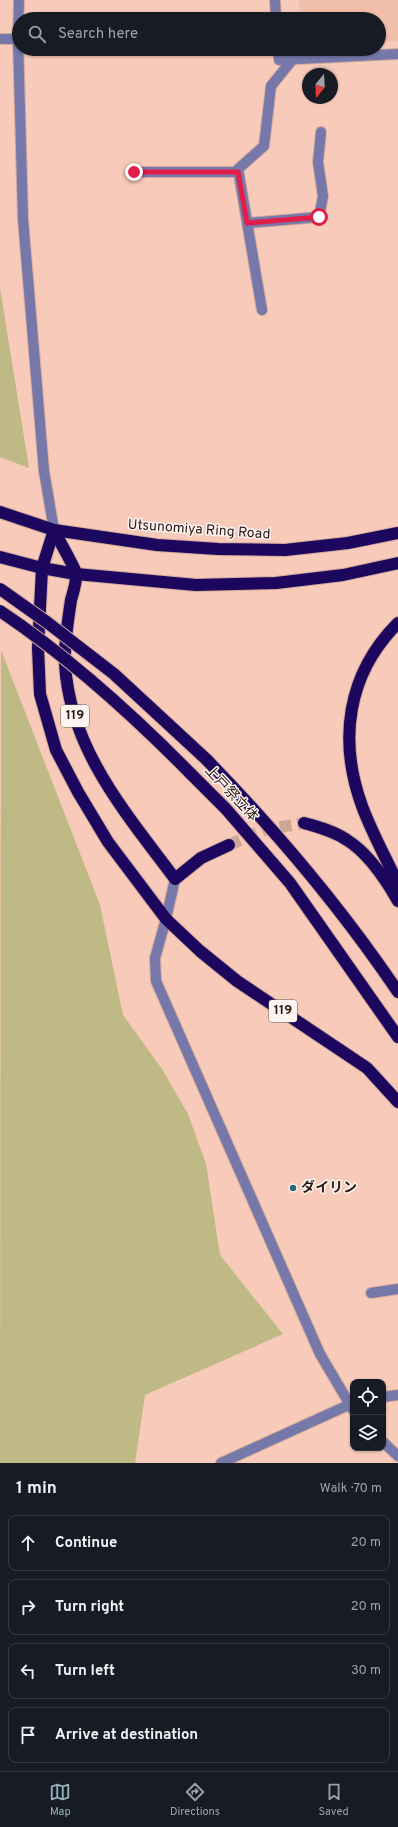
<!DOCTYPE html>
<meta charset="utf-8">
<style>
:root{--surface:#171b24;--page:#242831;--text:#f1f3f6;--muted:#9ea1a6;--line:#363941;--accent:#97b5c0}
body{margin:0;font-family:Overpass,"Noto Sans JP",sans-serif;background:var(--page);color:var(--text)}
.controls{position:absolute;right:12px;bottom:12px;display:grid;overflow:hidden;border-radius:8px;box-shadow:0 1px 3px #0004}
.controls button{width:36px;height:36px;display:grid;place-items:center;padding:0;border:0;border-bottom:1px solid var(--line);background:var(--surface);color:var(--text);font:20px sans-serif}
.compass{position:absolute;left:302px;top:68px;width:36px;height:36px;border-radius:50%;background:var(--surface);box-shadow:0 1px 3px #0004;rotate:198deg}
.stop{position:absolute;width:12px;height:12px;margin:-9px;border:3px solid #e11d48;border-radius:50%;background:#fff}
.stop.end{background:#e11d48;border-color:#fff;box-shadow:0 1px 4px #0008}
.list{margin:0;padding:0;list-style:none}
h2{display:flex;justify-content:space-between;align-items:center;height:52px;margin:0;padding:0 16px;font-size:17px}
h2 small{font-size:13px;font-weight:400;color:var(--muted)}
.list li{display:grid;grid-template-columns:26px 1fr auto;gap:12px;align-items:center;box-sizing:border-box;height:56px;margin:0 8px 8px;padding:0 8px;border:1px solid var(--line);border-radius:8px}
.list b{display:block;font-size:15px;white-space:nowrap}
.list em{font-size:13px;font-style:normal;color:var(--muted)}
.icon{flex:none;width:22px;height:22px;fill:none;stroke:currentColor;stroke-width:2;stroke-linecap:round;stroke-linejoin:round}
.map{position:relative;flex:none;width:398px;height:1463px;overflow:hidden}
.search{position:absolute;background:var(--surface);box-shadow:0 1px 3px #0004;left:12px;right:12px;top:12px;height:44px;display:flex;align-items:center;gap:10px;box-sizing:border-box;padding:0 14px;border-radius:22px;color:var(--muted);font-size:15px}
.sheet{height:308px;background:var(--surface)}
nav{display:flex;justify-content:space-around;align-items:center;box-sizing:border-box;height:56px;border-top:1px solid var(--line);background:var(--surface);font-size:11px;color:var(--muted)}
nav a{display:grid;justify-items:center;gap:2px}
nav .on{color:var(--accent)}
.map>svg:first-child{display:block}
.built{fill:#f1beaa}
.green{fill:#bfb986}
.lines{fill:none;stroke-linecap:round;stroke-linejoin:round}
.highway-tunnel{stroke:#cea798;stroke-width:12;stroke-dasharray:12 6;stroke-linecap:butt}
.minor-casing{stroke:#d2aa9b;stroke-width:12}
.highway-casing{stroke:#d2aa9b;stroke-width:14}
.minor{stroke:#7678aa;stroke-width:10}
.highway{stroke:#1d075e;stroke-width:12}
.highway-bridge-casing{stroke:#d2aa9b;stroke-width:14;stroke-linecap:butt}
.highway-bridge{stroke:#1d075e;stroke-width:12}
.route{stroke:#e11d48;stroke-width:5}
.poi-dot{fill:#2a6a7e;stroke:#fef4f1;stroke-width:1.5}
.labels{text-anchor:middle;dominant-baseline:central;stroke-width:3;stroke-linejoin:round;paint-order:stroke}
.shield{fill:#fef4f1;stroke:#6a5b56;stroke-width:1}
.shield-label{font-size:13px;font-weight:bold;fill:#2a1a14}
.street-label{font-size:14px;fill:#2a1a14;stroke:#fef4f1}
.poi-label{font-size:14px;font-weight:bold;fill:#2a1a14;stroke:#fef4f1;text-anchor:start}
</style>
<div class="map">
<svg width="398" height="1463" viewBox="0 0 398 1463">
<rect width="100%" height="100%" fill="#f7cab9"/>
<!-- built -->
<polygon class="built" points="299,0 398,0 398,41 379,42 379,19 301,19"/>
<!-- green -->
<g class="green">
<polygon points="0,288 29,468 0,457"/>
<polygon points="1,650 100,905 123,1015 162,1069 188,1114 206,1164 220,1255 283,1334 145,1395 135,1463 0,1463"/>
</g>
<g class="lines">
<!-- highway-tunnel -->
<polyline class="highway-tunnel" points="229,845 263,830 304,823"/>
<defs>
<g id="minor">
<polyline points="19,0 18,39 23,219 44,471 54,530"/>
<polyline points="275,0 276,19"/>
<polyline points="0,39 18,39"/>
<polyline points="278,49 279,60 398,54"/>
<polyline points="134,172 238,172"/>
<polyline points="247,223 319,217 323,196 318,162 321,132"/>
<polyline points="262,310 238,169 264,146 271,86 293,59"/>
<polyline points="175,879 166,919 155,958 156,981 320,1354 353,1410"/>
<polyline points="371,1293 398,1289"/>
<polyline points="383,1397 398,1395"/>
<polyline points="383,1442 398,1456"/>
<polyline points="221,1463 353,1403"/>
</g>
<g id="highway">
<polyline points="0,512 54,530 157,545 218,549 285,550 348,543 398,533"/>
<polyline points="54,530 42,568 38,648 40,694 56,750 78,792 108,842 166,919 200,951 237,981 367,1068 398,1102"/>
<path d="M 54,530 C 58,539 74,566 76,573 C 77,581 73,593 71,600 C 68,621 64,643 65,664 C 70,750 126,813 175,879 L 201,858 L 229,845"/>
<polyline points="0,557 42,568 76,574 196,585 276,583 343,575 398,563"/>
<path d="M 398,623 C 347,674 338,740 362,806 C 372,833 386,858 398,884"/>
<path d="M 207,760 C 277,832 342,909 398,992"/>
<polyline points="191,774 226,809 290,883 398,1037"/>
<path d="M 304,823 C 318,827 334,831 347,840 C 368,853 386,880 398,901"/>
</g>
</defs>
<!-- minor casing -->
<use href="#minor" class="minor-casing"/>
<!-- highway casing -->
<use href="#highway" class="highway-casing"/>
<!-- minor -->
<use href="#minor" class="minor"/>
<!-- highway -->
<use href="#highway" class="highway"/>
<defs>
<g id="highway-bridge">
<polyline points="0,589 48,623 114,674 207,760"/>
<path d="M 0,611 C 69,657 133,715 191,774"/>
</g>
</defs>
<!-- highway-bridge casing -->
<use href="#highway-bridge" class="highway-bridge-casing"/>
<!-- highway-bridge -->
<use href="#highway-bridge" class="highway-bridge"/>
</g>
<g class="lines">
<!-- route -->
<polyline class="route" points="134,172 238,172 247,223 319,217"/>
</g>
<!-- markers -->
<circle class="poi-dot" cx="293" cy="1188" r="4"/>
<g class="labels">
<!-- shield labels -->
<g class="shield">
<rect x="61" y="705" width="28" height="22" rx="3"/>
<rect x="269" y="1000" width="28" height="22" rx="3"/>
</g>
<g class="shield-label">
<text x="75" y="716">119</text>
<text x="283" y="1011">119</text>
</g>
<!-- street labels -->
<g class="street-label">
<text transform="translate(199 530) rotate(4)">Utsunomiya Ring Road</text>
<text transform="translate(231 794) rotate(47)">上戸祭立体</text>
</g>
<!-- poi labels -->
<g class="poi-label">
<text x="301" y="1188">ダイリン</text>
</g>
</g>
</svg>
<div class="controls">
<button><svg class="icon" aria-label="locate" viewBox="0 0 24 24"><circle cx="12" cy="12" r="6"/><path d="M12 2v4M12 18v4M2 12h4M18 12h4"/></svg></button>
<button><svg class="icon" aria-label="layers" viewBox="0 0 24 24"><path d="M12 4l9 5-9 5-9-5zM3 14l9 5 9-5"/></svg></button>
</div>
<svg class="compass" viewBox="-18 -18 36 36"><path d="M0-13l5 13h-10z" fill="#e53935"/><path d="M0 13l5-13h-10z" fill="#9ea1a6"/></svg>
<div class="stop" style="left:319px;top:217px"></div>
<div class="stop end" style="left:134px;top:172px"></div>
<div class="search"><svg class="icon" aria-label="search" viewBox="0 0 24 24"><circle cx="10" cy="10" r="6"/><path d="M15 15l6 6"/></svg>Search here</div>
</div>
<section class="sheet">
<h2>1 min<small>Walk · 70 m</small></h2>
<ul class="list">
<li><svg class="icon" aria-label="ahead" viewBox="0 0 24 24"><path d="M12 20V5M6 11l6-6 6 6"/></svg><div><b>Continue</b></div><em>20 m</em></li>
<li><svg class="icon" aria-label="right" viewBox="0 0 24 24"><path d="M7 20v-9h11M14 6l5 5-5 5"/></svg><div><b>Turn right</b></div><em>20 m</em></li>
<li><svg class="icon" aria-label="left" viewBox="0 0 24 24"><path d="M17 20v-9H6M10 6l-5 5 5 5"/></svg><div><b>Turn left</b></div><em>30 m</em></li>
<li><svg class="icon" aria-label="arrive" viewBox="0 0 24 24"><path d="M6 21V4h12l-3 4 3 4H6"/></svg><div><b>Arrive at destination</b></div></li>
</ul>
</section>
<nav>
<a class="on"><svg class="icon" aria-label="map" viewBox="0 0 24 24"><path d="M3 6l6-2 6 2 6-2v14l-6 2-6-2-6 2zM9 4v14M15 6v14"/></svg>Map</a>
<a><svg class="icon" aria-label="directions" viewBox="0 0 24 24"><path d="M12 3l9 9-9 9-9-9zM9 14v-3h6M13 9l2 2-2 2"/></svg>Directions</a>
<a><svg class="icon" aria-label="saved" viewBox="0 0 24 24"><path d="M7 4h10v16l-5-4-5 4z"/></svg>Saved</a>
</nav>
